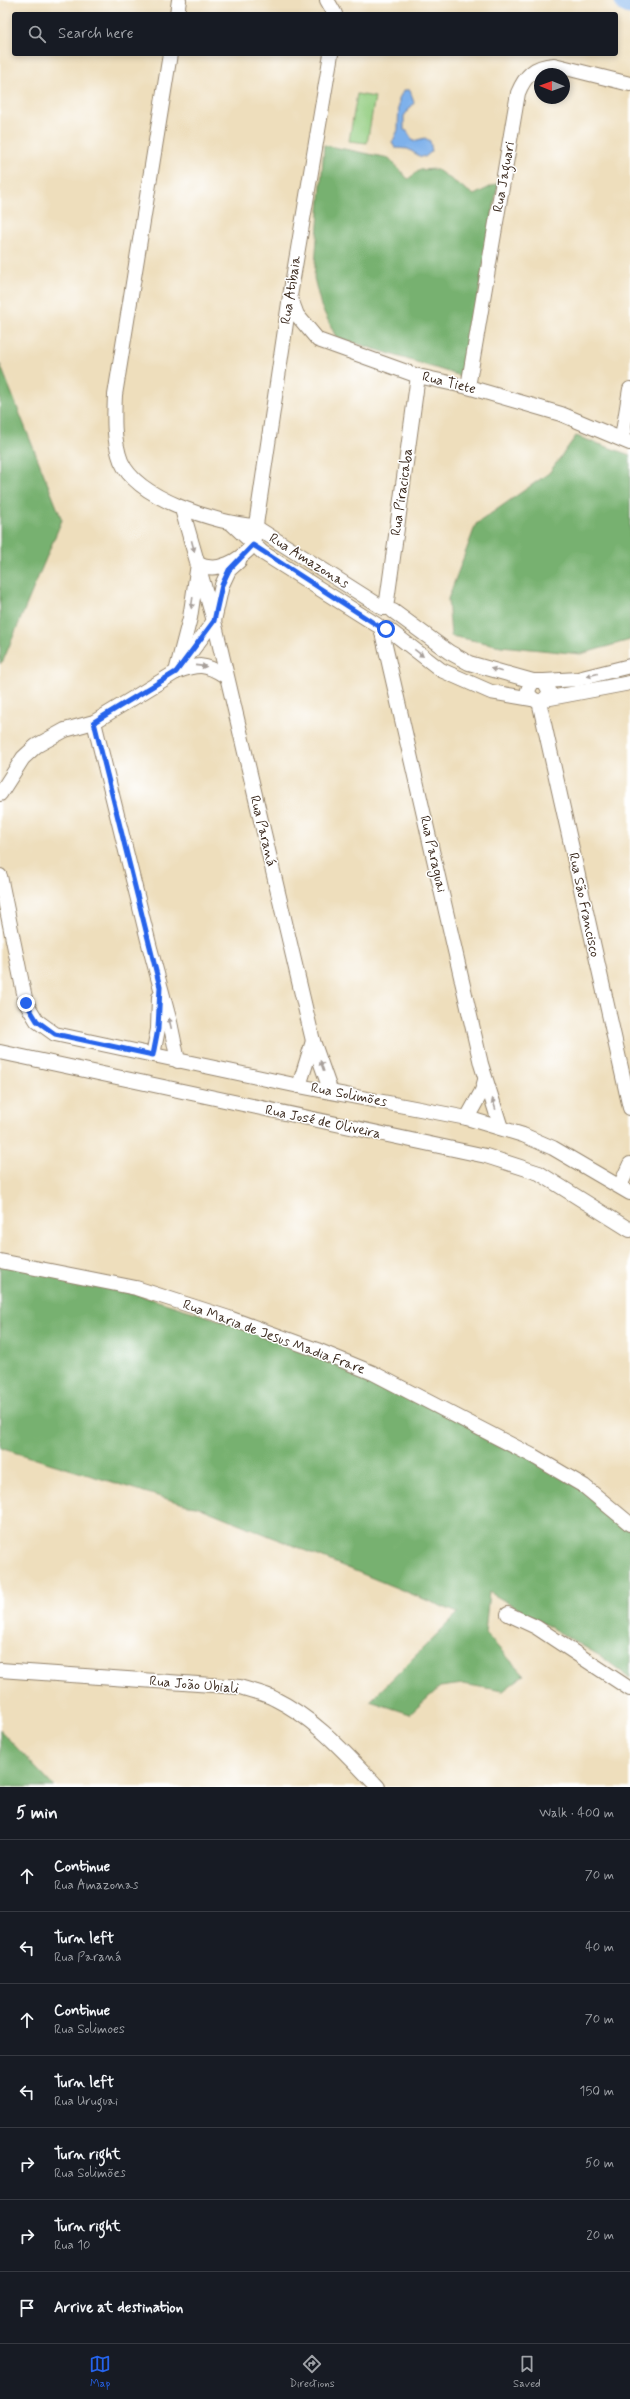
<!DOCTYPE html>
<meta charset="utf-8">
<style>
:root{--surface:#171b24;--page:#242831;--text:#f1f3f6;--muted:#9ea1a6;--line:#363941;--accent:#2563eb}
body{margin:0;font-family:Mynerve,sans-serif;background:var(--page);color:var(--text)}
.compass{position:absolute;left:534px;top:68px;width:36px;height:36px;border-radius:50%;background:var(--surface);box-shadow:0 2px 6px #0003;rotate:271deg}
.stop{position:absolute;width:12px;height:12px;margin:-9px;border:3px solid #2563eb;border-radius:50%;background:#fff}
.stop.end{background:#2563eb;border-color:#fff;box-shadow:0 1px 4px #0008}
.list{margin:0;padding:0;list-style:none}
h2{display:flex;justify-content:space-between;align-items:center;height:52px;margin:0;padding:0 16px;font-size:17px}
h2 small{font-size:13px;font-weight:400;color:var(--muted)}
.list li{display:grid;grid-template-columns:26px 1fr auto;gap:12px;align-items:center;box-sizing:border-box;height:72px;padding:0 16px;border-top:1px solid var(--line)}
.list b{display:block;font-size:15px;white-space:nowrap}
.list p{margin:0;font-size:13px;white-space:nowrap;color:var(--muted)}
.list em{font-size:13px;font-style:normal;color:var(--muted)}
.icon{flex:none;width:22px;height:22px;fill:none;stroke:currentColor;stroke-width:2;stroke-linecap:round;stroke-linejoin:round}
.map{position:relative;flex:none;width:630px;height:1787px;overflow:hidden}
.search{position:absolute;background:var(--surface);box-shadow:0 2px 6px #0003;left:12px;right:12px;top:12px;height:44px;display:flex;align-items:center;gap:10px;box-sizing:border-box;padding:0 14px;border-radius:4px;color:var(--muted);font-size:15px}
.sheet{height:556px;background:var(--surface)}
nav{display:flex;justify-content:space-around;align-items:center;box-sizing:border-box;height:56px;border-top:1px solid var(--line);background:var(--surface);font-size:11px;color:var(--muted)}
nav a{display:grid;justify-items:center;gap:2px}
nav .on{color:var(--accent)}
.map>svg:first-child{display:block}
.green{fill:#94ce82;stroke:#687c50}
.forest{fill:#77b170;stroke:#596e47}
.water{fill:#7eb1eb;stroke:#5c6e84}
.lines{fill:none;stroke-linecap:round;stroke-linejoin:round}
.river{stroke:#7eb1eb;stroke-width:27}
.minor-casing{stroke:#94846d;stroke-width:16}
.minor{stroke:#fff;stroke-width:14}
.oneway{fill:#a79f9a}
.route{stroke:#2563eb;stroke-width:5}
.labels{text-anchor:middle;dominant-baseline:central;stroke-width:3;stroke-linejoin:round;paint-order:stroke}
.street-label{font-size:14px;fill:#3b2a1e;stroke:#fff}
</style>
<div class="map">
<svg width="630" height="1787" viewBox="0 0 630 1787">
<rect width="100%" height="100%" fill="#fff"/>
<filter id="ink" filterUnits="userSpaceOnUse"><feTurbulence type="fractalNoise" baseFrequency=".025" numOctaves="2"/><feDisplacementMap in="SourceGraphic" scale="8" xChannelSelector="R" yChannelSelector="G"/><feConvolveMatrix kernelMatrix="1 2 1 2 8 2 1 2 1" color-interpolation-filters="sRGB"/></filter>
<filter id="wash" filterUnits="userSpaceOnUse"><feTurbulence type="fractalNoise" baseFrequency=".012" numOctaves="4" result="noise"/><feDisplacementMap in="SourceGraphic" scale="16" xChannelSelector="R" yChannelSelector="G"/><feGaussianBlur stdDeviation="0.9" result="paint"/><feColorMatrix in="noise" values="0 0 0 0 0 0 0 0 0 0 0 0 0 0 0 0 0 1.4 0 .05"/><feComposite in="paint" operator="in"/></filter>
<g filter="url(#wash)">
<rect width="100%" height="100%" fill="#eedebc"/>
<!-- green -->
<polygon class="green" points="357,94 375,97 367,143 349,141"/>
<!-- forest -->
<g class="forest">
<polygon points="324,145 389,158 408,179 420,170 436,169 474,195 498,183 464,377 336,337 321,306 314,278"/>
<polygon points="0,364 62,520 3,661 0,664"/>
<polygon points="576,436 630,455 630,640 581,654 501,646 451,636 448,599 476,524 549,473"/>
<polygon points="0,1261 67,1273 317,1350 533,1456 630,1524 630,1678 602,1657 489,1592 485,1633 524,1675 503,1691 463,1684 440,1687 410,1714 370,1701 458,1613 196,1506 187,1505 0,1448"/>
<polygon points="0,1730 54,1787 0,1787"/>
</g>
<!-- water -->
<polygon class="water" points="404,90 410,90 414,103 404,116 404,130 407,131 413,141 425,138 430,141 432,151 425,157 419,156 408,149 395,148 392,143 398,130 399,98"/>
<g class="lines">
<!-- river -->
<polyline class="river" points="628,0 630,1"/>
</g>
</g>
<g filter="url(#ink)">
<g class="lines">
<defs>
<g id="minor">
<polyline points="327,0 335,14"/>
<polyline points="177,14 179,0"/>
<path d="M 170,54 L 115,395 C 114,417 113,440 121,461 C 137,499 217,523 254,526 L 383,608"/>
<polyline points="291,299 297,315 318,340 418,376 468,387 561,414 630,443"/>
<path d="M 468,387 L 518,93 C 525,76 534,66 554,65 L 630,84"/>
<polyline points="622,438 630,389"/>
<polyline points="182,509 214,621 313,1041 331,1092"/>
<polyline points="232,524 263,553 377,625"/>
<polyline points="386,608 418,376"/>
<path d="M 393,611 L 449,652 L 469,663 L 533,681 L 544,681 L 549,690 C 548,705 530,704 528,690 L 533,681"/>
<polyline points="381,628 481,1064 501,1128"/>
<polyline points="388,629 441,670 491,692 532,699"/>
<path d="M 176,672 L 190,618 L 198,564 C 218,574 240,560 253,545 L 290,296 L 331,54"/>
<path d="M 176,672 C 198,664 205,663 225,676"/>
<polyline points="544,681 578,679 630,666"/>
<polyline points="545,699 630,683"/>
<polyline points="539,701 630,1108"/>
<polyline points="94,722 150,948 170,1022 178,1061"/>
<polyline points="0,794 23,758 36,746 65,730 94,722 176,672 214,621 222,585 229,570 239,561"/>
<polyline points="0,876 26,1003 37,1021 55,1034 299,1086 467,1118 523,1135 553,1148 630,1193"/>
<polyline points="0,1052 486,1156 539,1173 630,1230"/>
<polyline points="153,1055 158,1029 159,997"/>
<polyline points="299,1086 313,1041"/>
<polyline points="467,1118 482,1091 485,1080"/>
<polyline points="620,1186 630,1164"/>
<polyline points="0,1261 136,1288 229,1318 317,1350 373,1373 533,1456 584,1486 630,1524"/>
<polyline points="508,1614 536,1627 630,1689"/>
<path d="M 0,1670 L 240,1687 C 251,1691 264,1693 275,1699 C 316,1719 346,1754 378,1787"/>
</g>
</defs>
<!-- minor casing -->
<use href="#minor" class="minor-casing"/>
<!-- minor -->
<use href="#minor" class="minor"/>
</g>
<!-- one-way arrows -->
<defs><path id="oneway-solid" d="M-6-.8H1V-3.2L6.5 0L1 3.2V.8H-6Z"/></defs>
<g class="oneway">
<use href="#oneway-solid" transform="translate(193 546) rotate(75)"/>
<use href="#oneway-solid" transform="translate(192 603) rotate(98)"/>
<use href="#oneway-solid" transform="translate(419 653) rotate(38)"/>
<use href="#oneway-solid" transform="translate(201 666) rotate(6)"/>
<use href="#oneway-solid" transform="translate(496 670) rotate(-164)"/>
<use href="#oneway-solid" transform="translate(592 675) rotate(166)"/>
<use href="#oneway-solid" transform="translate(170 1023) rotate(-103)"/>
<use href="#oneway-solid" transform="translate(322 1066) rotate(-109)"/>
<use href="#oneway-solid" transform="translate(494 1104) rotate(-107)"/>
</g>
</g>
<g class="lines" filter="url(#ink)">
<!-- route -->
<polyline class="route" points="26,1003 37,1021 55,1034 153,1055 158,1029 160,987 94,722 176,672 214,621 222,585 229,570 253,545 380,627 386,629"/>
</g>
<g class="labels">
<!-- street labels -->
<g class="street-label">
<text transform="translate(504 177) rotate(-80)">Rua Jaguari</text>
<text transform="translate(291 290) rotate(-81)">Rua Atibaia</text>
<text transform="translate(449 383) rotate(14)">Rua Tiete</text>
<text transform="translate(402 492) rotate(-82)">Rua Piracicaba</text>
<text transform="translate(309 561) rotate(32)">Rua Amazonas</text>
<text transform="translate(263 831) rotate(76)">Rua Paraná</text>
<text transform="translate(433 854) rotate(77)">Rua Paraguai</text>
<text transform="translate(584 905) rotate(78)">Rua São Francisco</text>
<text transform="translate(349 1095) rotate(11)">Rua Solimões</text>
<text transform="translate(323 1122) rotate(12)">Rua José de Oliveira</text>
<text transform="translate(274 1337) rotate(20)">Rua Maria de Jesus Madia Frare</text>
<text transform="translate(194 1685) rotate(5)">Rua João Ubiali</text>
</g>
</g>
</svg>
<svg class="compass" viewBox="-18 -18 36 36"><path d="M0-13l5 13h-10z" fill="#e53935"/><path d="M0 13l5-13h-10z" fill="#9ea1a6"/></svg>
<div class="stop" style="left:386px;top:629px"></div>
<div class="stop end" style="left:26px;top:1003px"></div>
<div class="search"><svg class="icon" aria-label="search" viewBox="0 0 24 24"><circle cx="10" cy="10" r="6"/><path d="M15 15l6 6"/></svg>Search here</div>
</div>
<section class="sheet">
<h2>5 min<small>Walk · 400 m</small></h2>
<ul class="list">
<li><svg class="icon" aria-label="ahead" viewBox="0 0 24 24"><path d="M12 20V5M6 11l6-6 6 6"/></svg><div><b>Continue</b><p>Rua Amazonas</p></div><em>70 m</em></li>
<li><svg class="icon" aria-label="left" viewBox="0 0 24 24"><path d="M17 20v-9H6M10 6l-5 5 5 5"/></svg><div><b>Turn left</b><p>Rua Paraná</p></div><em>40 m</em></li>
<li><svg class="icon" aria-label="ahead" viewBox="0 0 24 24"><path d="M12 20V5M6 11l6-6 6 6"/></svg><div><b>Continue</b><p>Rua Solimoes</p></div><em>70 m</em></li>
<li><svg class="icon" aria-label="left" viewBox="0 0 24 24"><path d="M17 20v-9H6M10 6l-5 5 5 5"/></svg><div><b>Turn left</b><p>Rua Uruguai</p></div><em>150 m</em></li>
<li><svg class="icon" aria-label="right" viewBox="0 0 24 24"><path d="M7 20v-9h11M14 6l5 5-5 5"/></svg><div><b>Turn right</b><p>Rua Solimões</p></div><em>50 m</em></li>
<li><svg class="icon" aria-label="right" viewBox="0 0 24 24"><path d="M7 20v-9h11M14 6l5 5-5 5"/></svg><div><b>Turn right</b><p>Rua 10</p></div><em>20 m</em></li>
<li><svg class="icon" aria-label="arrive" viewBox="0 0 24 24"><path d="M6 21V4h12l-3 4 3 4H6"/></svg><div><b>Arrive at destination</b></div></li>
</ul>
</section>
<nav>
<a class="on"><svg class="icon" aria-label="map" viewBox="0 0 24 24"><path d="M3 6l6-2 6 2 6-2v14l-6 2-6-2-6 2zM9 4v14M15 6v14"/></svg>Map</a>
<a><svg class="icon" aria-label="directions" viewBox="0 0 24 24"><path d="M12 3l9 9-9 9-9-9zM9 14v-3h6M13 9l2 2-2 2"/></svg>Directions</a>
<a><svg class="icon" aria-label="saved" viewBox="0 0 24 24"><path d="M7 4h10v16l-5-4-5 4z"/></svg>Saved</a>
</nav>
